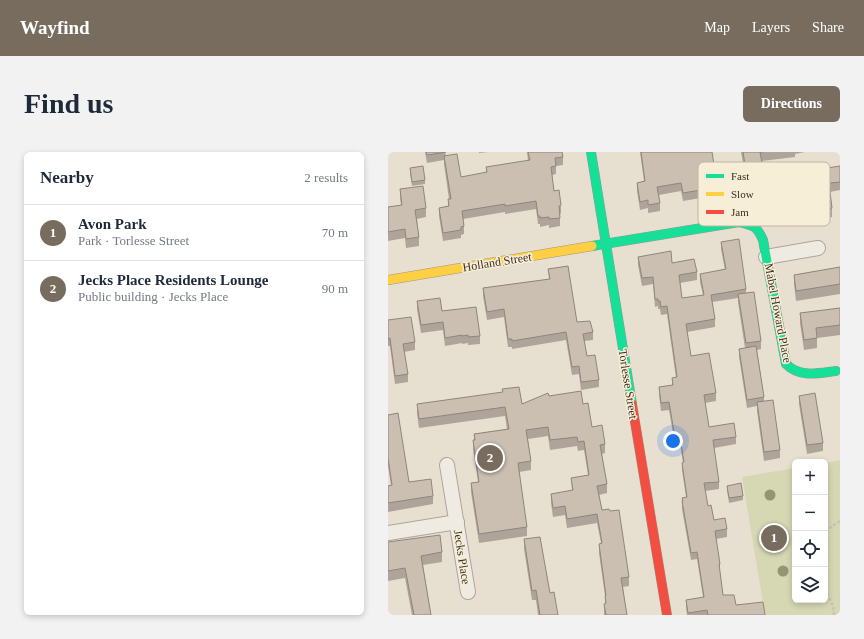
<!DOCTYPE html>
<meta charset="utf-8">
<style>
:root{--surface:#fff;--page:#f2f2f3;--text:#1f2937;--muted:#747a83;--line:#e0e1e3;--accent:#786c5e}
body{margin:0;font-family:"Times New Roman",serif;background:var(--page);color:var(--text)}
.controls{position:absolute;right:12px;bottom:12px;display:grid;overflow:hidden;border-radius:6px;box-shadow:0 2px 6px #0003}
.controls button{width:36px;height:36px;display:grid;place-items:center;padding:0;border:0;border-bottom:1px solid var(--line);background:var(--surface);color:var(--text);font:20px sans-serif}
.you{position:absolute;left:285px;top:289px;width:14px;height:14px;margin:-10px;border:3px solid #fff;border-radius:50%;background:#1a73e8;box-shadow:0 0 0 6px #1a73e833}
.badge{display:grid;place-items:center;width:26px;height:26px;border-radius:50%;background:var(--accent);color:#fff;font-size:13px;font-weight:700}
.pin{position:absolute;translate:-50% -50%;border:2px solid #fff;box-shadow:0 1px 4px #0006}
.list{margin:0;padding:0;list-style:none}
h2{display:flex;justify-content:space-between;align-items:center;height:52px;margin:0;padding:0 16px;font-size:17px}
h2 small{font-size:13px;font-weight:400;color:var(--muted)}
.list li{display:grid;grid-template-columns:26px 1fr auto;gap:12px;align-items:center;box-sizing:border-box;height:56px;padding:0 16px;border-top:1px solid var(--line)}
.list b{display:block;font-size:15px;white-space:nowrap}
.list p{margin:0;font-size:13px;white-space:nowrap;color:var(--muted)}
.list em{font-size:13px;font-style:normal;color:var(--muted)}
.icon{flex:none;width:22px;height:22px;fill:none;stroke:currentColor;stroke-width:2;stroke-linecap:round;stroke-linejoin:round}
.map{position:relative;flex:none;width:452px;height:463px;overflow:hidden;border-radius:6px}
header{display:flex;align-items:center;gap:24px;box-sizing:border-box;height:56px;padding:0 20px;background:var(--accent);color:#fff}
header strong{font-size:19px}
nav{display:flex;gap:22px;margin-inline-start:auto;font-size:14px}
.intro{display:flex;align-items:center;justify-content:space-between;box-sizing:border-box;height:96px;padding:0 24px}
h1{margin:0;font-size:28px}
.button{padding:10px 18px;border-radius:6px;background:var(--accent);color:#fff;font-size:14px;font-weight:700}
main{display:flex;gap:24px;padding:0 24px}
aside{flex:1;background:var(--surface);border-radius:6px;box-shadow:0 2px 6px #0003}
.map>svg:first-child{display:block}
.green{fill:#d6d7b3}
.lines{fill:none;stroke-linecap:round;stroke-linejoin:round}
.street-casing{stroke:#ada599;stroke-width:16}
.fast-casing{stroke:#9c958a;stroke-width:10}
.slow-casing{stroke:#9c958a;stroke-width:10}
.jam-casing{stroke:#9c958a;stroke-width:10}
.path{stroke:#c8c2b9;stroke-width:2.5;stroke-dasharray:3 2;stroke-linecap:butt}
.street{stroke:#efebe3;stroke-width:14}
.fast{stroke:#16e098;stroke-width:9}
.slow{stroke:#ffcf43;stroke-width:9}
.jam{stroke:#f24e42;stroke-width:9}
.tree{fill:#929673}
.wall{fill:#afa499}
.building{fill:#cbbfb2;stroke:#8e867d}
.labels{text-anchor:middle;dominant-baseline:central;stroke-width:3;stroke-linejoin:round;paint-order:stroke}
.street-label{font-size:12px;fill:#3d2e20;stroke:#f7eed8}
.key{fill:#f7eed8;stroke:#bfb4a1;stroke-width:1}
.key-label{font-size:11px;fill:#3d2e20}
</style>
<header>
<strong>Wayfind</strong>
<nav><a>Map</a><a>Layers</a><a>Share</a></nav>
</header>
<div class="intro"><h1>Find us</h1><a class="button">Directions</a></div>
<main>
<aside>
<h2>Nearby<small>2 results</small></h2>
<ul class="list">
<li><span class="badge">1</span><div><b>Avon Park</b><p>Park · Torlesse Street</p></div><em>70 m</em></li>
<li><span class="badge">2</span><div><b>Jecks Place Residents Lounge</b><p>Public building · Jecks Place</p></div><em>90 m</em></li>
</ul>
</aside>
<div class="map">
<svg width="452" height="463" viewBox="0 0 452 463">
<rect width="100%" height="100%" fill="#e7e0d1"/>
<!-- green -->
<polygon class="green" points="452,308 452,463 377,463 354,325 407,316 407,448 437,448 437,311"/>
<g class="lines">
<defs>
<g id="street">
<polyline points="378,105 430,96"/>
<polyline points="59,313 80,440"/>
<polyline points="0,381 69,370"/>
</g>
<g id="fast">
<polyline points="203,0 244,252"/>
<path d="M 204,94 L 351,70 C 365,73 369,74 375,88 L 398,212 C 412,226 430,221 448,219"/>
</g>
<polyline id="slow" points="0,128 204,94"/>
<polyline id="jam" points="244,252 279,463"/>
</defs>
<!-- street casing -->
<use href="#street" class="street-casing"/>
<!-- fast casing -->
<use href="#fast" class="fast-casing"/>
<!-- slow casing -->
<use href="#slow" class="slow-casing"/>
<!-- jam casing -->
<use href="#jam" class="jam-casing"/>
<!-- path -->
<g class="path">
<polyline points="437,379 452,369"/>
<polyline points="437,437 445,454 446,463"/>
</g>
<!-- street -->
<use href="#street" class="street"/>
<!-- fast -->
<use href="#fast" class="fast"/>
<!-- slow -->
<use href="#slow" class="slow"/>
<!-- jam -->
<use href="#jam" class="jam"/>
</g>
<!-- trees -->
<g class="tree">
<circle cx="382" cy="343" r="5.5"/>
<circle cx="395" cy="419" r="5.5"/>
</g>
<!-- wall -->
<g class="wall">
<polygon points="37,0 57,0 58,4 73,25 98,21 98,15 140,9 139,0 174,0 175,5 175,13 168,14 168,22 164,23 166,39 173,53 173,61 172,62 172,74 161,76 161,73 152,75 152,72 150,72 148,57 117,62 117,60 75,67 76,74 76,82 73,83 73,86 55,89 51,64 51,56 60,54 60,47 61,47 56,12 56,8 39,11"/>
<polygon points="91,0 100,0 91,1"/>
<polygon points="252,0 324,0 330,38 330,46 314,48 313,46 295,49 293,39 271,43 272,51 272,59 260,61 260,56 252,58 249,39 249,31 256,29"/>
<polygon points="353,0 417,0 407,2 407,5 374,9 377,28 377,37 360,40"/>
<polygon points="412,14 439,16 452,14 452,38 442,40 444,56 444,65 396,71 394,55 394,46 400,45 398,31 398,22 412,21"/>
<polygon points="22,16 37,28 37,32 24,34 22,21"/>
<polygon points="12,37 38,56 38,65 29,67 31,85 31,94 18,96 17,86 0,89 0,55 13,53 12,46"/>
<polygon points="333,90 358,137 358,141 373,189 373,197 369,198 376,245 376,249 392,298 392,306 376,309 369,259 369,254 359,256 351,205 351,197 357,196 350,150 350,146 324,150 327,167 327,175 299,180 303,204 328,241 328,249 317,251 321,275 348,285 348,292 326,296 331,330 331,337 317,339 320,354 326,368 339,377 339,385 328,387 332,412 332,420 335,443 348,453 377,463 299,463 298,455 298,448 315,445 309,407 303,408 294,357 294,346 298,345 294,318 294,311 295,311 292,292 287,293 281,258 273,259 271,243 271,235 284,233 284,226 288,226 279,162 273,163 272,157 270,157 270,154 267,155 265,132 254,134 250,113 250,105 284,111 309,120 309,128 292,131 294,146 315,143 312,130 312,122 337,118 333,97"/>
<polygon points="452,115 452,142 408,149 406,132 406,123"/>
<polygon points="160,117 189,170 205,180 205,188 196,189 199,204 211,228 211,235 193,238 191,222 184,223 178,188 124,197 124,195 120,195 116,165 99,168 95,144 95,136 161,127"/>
<polygon points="29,149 54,159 92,184 92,192 80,193 80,191 74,192 74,191 57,194 55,178 33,181 29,157"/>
<polygon points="452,156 452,183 429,186 429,196 416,198 412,171 412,161"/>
<polygon points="0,168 27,190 27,198 16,200 20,222 20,230 7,232 2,194 0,194"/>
<polygon points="161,244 195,252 204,275 217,292 217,301 214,302 219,332 219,341 211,343 214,358 241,425 241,434 235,435 239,463 216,463 216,452 217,452 217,444 211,401 211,392 213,391 209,371 179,376 177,363 165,365 163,351 163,342 184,338 183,326 200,323 196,298 190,299 189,294 162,298 160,284 140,287 143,309 143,318 131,320 139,375 139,384 91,391 83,340 83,331 90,330 85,297 85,288 86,288 86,282 119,277 117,264 31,276 29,261 29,252 134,252"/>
<polygon points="411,244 435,291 435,299 419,302 411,252"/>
<polygon points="0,263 21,330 45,344 45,352 0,360 0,334 3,333 0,314"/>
<polygon points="339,334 355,344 355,348 341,351 339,338"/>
<polygon points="136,387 162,441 170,463 150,463 148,448 144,448 136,397"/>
<polygon points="0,390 54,400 54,410 35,413 43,463 24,463 17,426 0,429"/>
</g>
<!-- building -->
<g class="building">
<polygon points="38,0 58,0 39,3"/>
<polygon points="140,0 174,0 175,5 167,6 168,14 163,15 166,39 171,38 173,53 171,54 172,66 161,67 161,65 152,66 152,64 150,64 148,49 117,54 117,52 74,59 76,74 73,75 73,78 55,81 51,56 61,54 60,47 63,47 56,4 69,2 73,25 99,20 98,15 142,8"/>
<polygon points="253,0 324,0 330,38 314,40 313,38 295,41 293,31 269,35 272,51 260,53 260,48 252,50 249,31 257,29"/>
<polygon points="355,0 374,0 372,0 377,28 360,31"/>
<polygon points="438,11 439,16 452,14 452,30 441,31 444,56 396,63 394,46 401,45 398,22 413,20 412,14"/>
<polygon points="35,14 37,28 24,30 22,16"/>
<polygon points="35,34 38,56 27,58 31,85 18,87 17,77 0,80 0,55 14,53 12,37"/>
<polygon points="351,87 358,137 323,143 327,167 298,172 303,204 321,201 328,241 316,243 321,275 346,271 348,285 325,288 331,330 316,331 320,354 323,353 326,368 337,366 339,377 327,379 332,412 331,412 335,443 346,443 348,453 375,450 377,463 320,463 319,458 300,461 298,448 316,445 309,400 303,401 294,349 295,349 294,346 299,345 294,311 296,310 292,285 287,286 281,250 273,251 271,235 285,233 284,226 289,225 279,154 273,155 272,149 270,149 270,147 267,147 265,125 254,126 250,105 283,99 284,111 306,107 309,120 291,123 294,146 316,143 312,122 338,117 333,90"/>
<polygon points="180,114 189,170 202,169 205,180 195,182 199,204 207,203 211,228 193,230 191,214 184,215 178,180 124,189 124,187 120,187 116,157 99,160 95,136 162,127 160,117"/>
<polygon points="452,115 452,132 408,139 406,123"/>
<polygon points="366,140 373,189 358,191 350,142"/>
<polygon points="52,146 54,159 88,155 92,184 80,185 80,183 74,184 74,183 57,186 55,170 33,173 29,149"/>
<polygon points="452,156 452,173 428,176 429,186 416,188 412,161"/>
<polygon points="23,165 27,190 15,192 20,222 7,224 2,186 0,187 0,168"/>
<polygon points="368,194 376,245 359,248 351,197"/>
<polygon points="131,235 134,252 160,241 161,244 193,239 195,252 200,251 204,275 214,273 217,292 212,293 219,332 209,334 214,358 221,357 222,359 231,358 241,425 233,426 239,463 218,463 216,452 218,451 217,444 218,444 211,392 214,391 209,362 179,367 177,354 165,356 163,342 185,338 183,326 201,323 196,289 190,290 189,285 162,288 160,275 138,278 143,309 130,311 139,375 91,382 83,331 91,330 85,288 87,288 86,282 121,277 117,255 31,267 29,252 115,240 114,237"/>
<polygon points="427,241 435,291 419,293 411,244"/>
<polygon points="385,248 392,298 376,300 369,250"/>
<polygon points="10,261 21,330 43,327 45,344 0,351 0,334 4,333 0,306 0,263"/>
<polygon points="353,331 355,344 341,346 339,334"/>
<polygon points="52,383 54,400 33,404 43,463 26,463 17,416 0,419 0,390"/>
<polygon points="152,385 162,441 166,440 170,463 152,463 148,438 144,439 136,387"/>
</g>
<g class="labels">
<!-- street labels -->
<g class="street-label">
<text transform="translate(109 110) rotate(-9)">Holland Street</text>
<text transform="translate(390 161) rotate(79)">Mabel Howard Place</text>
<text transform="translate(240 232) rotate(81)">Torlesse Street</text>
<text transform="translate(74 405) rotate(81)">Jecks Place</text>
</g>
</g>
<!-- legend -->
<rect x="310" y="10" width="132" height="64" rx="6" class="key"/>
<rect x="318" y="22" width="18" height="4" fill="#16e098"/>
<rect x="318" y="40" width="18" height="4" fill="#ffcf43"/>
<rect x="318" y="58" width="18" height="4" fill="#f24e42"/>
<g class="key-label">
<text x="343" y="28">Fast</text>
<text x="343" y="46">Slow</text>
<text x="343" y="64">Jam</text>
</g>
</svg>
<div class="controls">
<button>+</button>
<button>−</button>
<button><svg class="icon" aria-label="locate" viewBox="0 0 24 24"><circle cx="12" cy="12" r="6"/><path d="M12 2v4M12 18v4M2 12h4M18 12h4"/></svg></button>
<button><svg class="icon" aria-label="layers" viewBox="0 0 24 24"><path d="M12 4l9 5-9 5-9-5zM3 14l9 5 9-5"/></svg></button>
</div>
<div class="you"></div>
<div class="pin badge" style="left:386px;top:386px">1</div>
<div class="pin badge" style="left:102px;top:306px">2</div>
</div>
</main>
